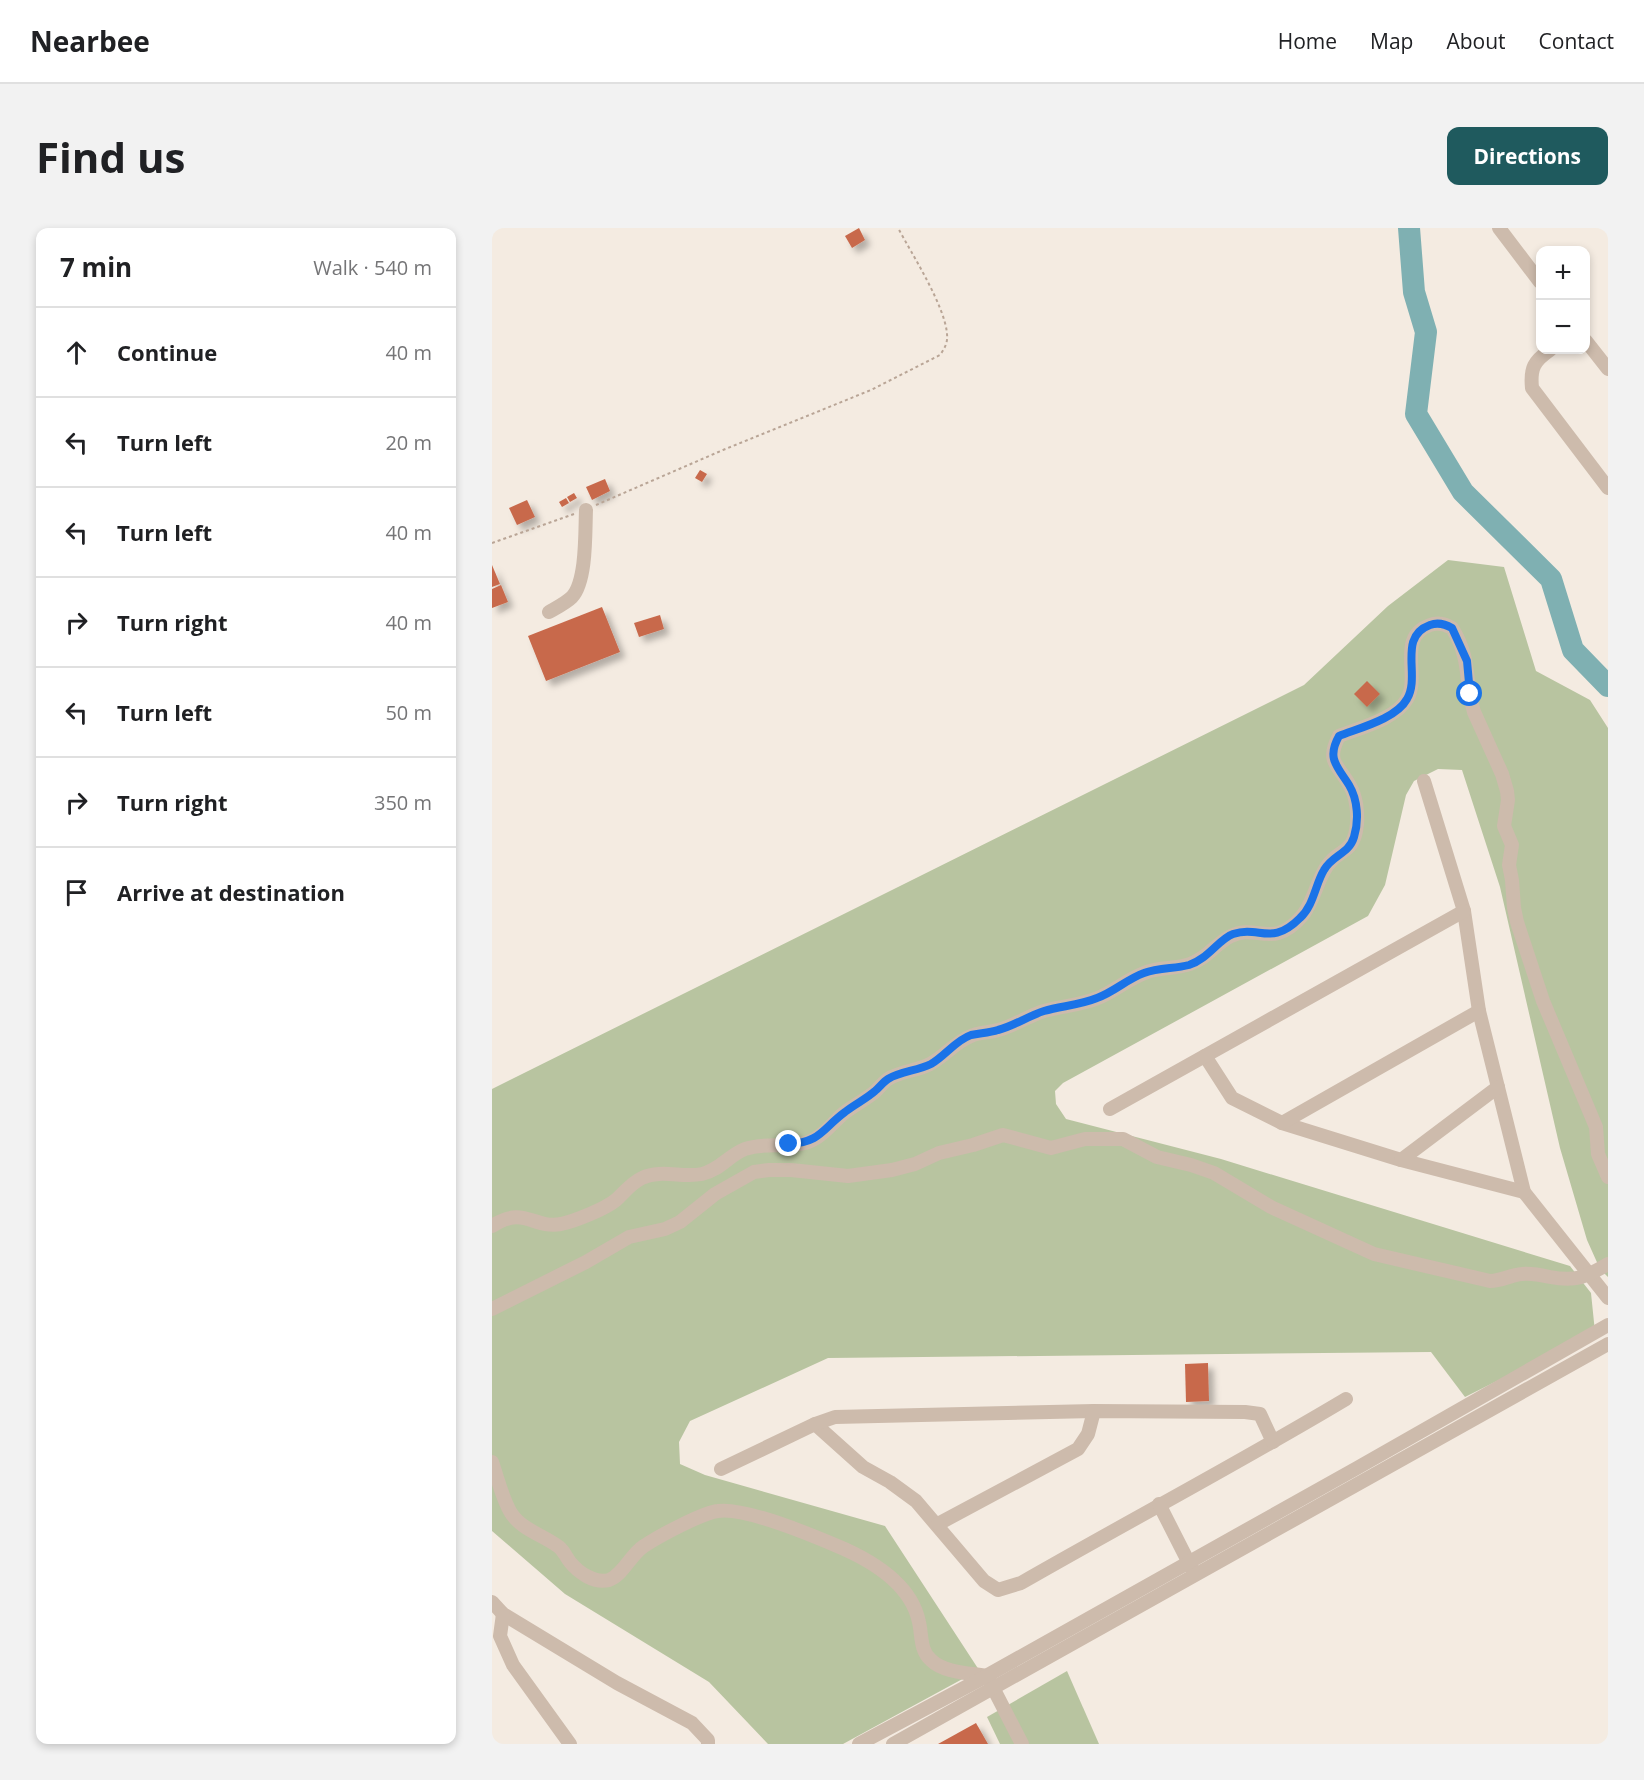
<!DOCTYPE html>
<meta charset="utf-8">
<style>
:root{--surface:#fff;--page:#f2f2f2;--text:#202124;--muted:#757577;--line:#e0e0e0;--accent:#1f5a5e}
body{margin:0;font-family:"Open Sans",sans-serif;background:var(--page);color:var(--text)}
.controls{position:absolute;right:18px;top:18px;display:grid;overflow:hidden;border-radius:12px;box-shadow:0 3px 9px #0003}
.controls button{width:54px;height:54px;display:grid;place-items:center;padding:0;border:0;border-bottom:2px solid var(--line);background:var(--surface);color:var(--text);font:30px sans-serif}
.stop{position:absolute;width:18px;height:18px;margin:-14px;border:4px solid #1a73e8;border-radius:50%;background:#fff}
.stop.end{background:#1a73e8;border-color:#fff;box-shadow:0 2px 6px #0008}
.list{margin:0;padding:0;list-style:none}
h2{display:flex;justify-content:space-between;align-items:center;height:78px;margin:0;padding:0 24px;font-size:26px}
h2 small{font-size:20px;font-weight:400;color:var(--muted)}
.list li{display:grid;grid-template-columns:39px 1fr auto;gap:18px;align-items:center;box-sizing:border-box;height:90px;padding:0 24px;border-top:2px solid var(--line)}
.list b{display:block;font-size:22px;white-space:nowrap}
.list em{font-size:20px;font-style:normal;color:var(--muted)}
.icon{flex:none;width:33px;height:33px;fill:none;stroke:currentColor;stroke-width:2;stroke-linecap:round;stroke-linejoin:round}
.map{position:relative;flex:none;width:1116px;height:1516px;overflow:hidden;border-radius:12px}
header{display:flex;align-items:center;gap:36px;box-sizing:border-box;height:84px;padding:0 30px;background:var(--surface);border-bottom:2px solid var(--line)}
header strong{font-size:28px}
nav{display:flex;gap:33px;margin-inline-start:auto;font-size:21px}
.intro{display:flex;align-items:center;justify-content:space-between;box-sizing:border-box;height:144px;padding:0 36px}
h1{margin:0;font-size:42px}
.button{padding:15px 27px;border-radius:12px;background:var(--accent);color:#fff;font-size:21px;font-weight:700}
main{display:flex;gap:36px;padding:0 36px}
aside{flex:1;background:var(--surface);border-radius:12px;box-shadow:0 3px 9px #0003}
.map>svg:first-child{display:block}
.green{fill:#b8c4a0}
.lines{fill:none;stroke-linecap:round;stroke-linejoin:round}
.river{stroke:#7fb0b2;stroke-width:22}
.building{fill:#c8694b;filter:url(#shadow)}
.path{stroke:#b9a596;stroke-width:2;stroke-dasharray:3 3;stroke-linecap:butt}
.minor{stroke:#cdbbac;stroke-width:14}
.route{stroke:#1a73e8;stroke-width:8}
</style>
<header>
<strong>Nearbee</strong>
<nav><a>Home</a><a>Map</a><a>About</a><a>Contact</a></nav>
</header>
<div class="intro"><h1>Find us</h1><a class="button">Directions</a></div>
<main>
<aside>
<h2>7 min<small>Walk · 540 m</small></h2>
<ul class="list">
<li><svg class="icon" aria-label="ahead" viewBox="0 0 24 24"><path d="M12 20V5M6 11l6-6 6 6"/></svg><div><b>Continue</b></div><em>40 m</em></li>
<li><svg class="icon" aria-label="left" viewBox="0 0 24 24"><path d="M17 20v-9H6M10 6l-5 5 5 5"/></svg><div><b>Turn left</b></div><em>20 m</em></li>
<li><svg class="icon" aria-label="left" viewBox="0 0 24 24"><path d="M17 20v-9H6M10 6l-5 5 5 5"/></svg><div><b>Turn left</b></div><em>40 m</em></li>
<li><svg class="icon" aria-label="right" viewBox="0 0 24 24"><path d="M7 20v-9h11M14 6l5 5-5 5"/></svg><div><b>Turn right</b></div><em>40 m</em></li>
<li><svg class="icon" aria-label="left" viewBox="0 0 24 24"><path d="M17 20v-9H6M10 6l-5 5 5 5"/></svg><div><b>Turn left</b></div><em>50 m</em></li>
<li><svg class="icon" aria-label="right" viewBox="0 0 24 24"><path d="M7 20v-9h11M14 6l5 5-5 5"/></svg><div><b>Turn right</b></div><em>350 m</em></li>
<li><svg class="icon" aria-label="arrive" viewBox="0 0 24 24"><path d="M6 21V4h12l-3 4 3 4H6"/></svg><div><b>Arrive at destination</b></div></li>
</ul>
</aside>
<div class="map">
<svg width="1116" height="1516" viewBox="0 0 1116 1516">
<defs>
<filter id="shadow"><feDropShadow dx="5.5" dy="5.5" stdDeviation="3" flood-color="#0004"/></filter>
</defs>
<rect width="100%" height="100%" fill="#f4ebe1"/>
<!-- green -->
<g class="green">
<polygon points="956,332 1012,339 1044,443 1098,472 1116,500 1116,1049 1108,1041 1095,1012 1068,920 1008,659 970,542 946,541 922,553 914,567 893,657 876,688 571,855 563,863 564,876 574,891 729,931 1078,1038 1099,1065 1103,1104 973,1169 939,1124 336,1130 198,1193 187,1214 188,1236 213,1247 393,1298 487,1442 351,1516 276,1516 217,1454 73,1366 0,1303 0,861 812,457 896,378"/>
<polygon points="575,1443 607,1516 508,1516 495,1489"/>
</g>
<g class="lines">
<!-- river -->
<polyline class="river" points="917,0 922,64 934,104 924,186 971,264 1059,351 1081,422 1116,458"/>
</g>
<!-- building -->
<g class="building">
<polygon points="367,0 373,12 360,20 353,8"/>
<polygon points="208,242 215,246 210,254 203,250"/>
<polygon points="113,251 118,263 100,272 94,259"/>
<polygon points="82,265 85,270 78,274 75,269"/>
<polygon points="74,270 77,275 70,279 67,274"/>
<polygon points="35,272 43,289 25,297 17,280"/>
<polygon points="0,337 8,356 0,359"/>
<polygon points="9,357 16,374 0,380 0,361"/>
<polygon points="110,379 128,424 54,453 36,408"/>
<polygon points="168,387 172,401 147,409 142,395"/>
<polygon points="875,453 888,466 875,479 862,466"/>
<polygon points="716,1135 717,1173 694,1174 693,1136"/>
<polygon points="484,1495 496,1516 446,1516"/>
</g>
<g class="lines">
<!-- path -->
<g class="path">
<path d="M 104,277 L 231,222 L 379,162 L 448,127 C 453,120 456,114 455,106 C 453,78 420,26 406,0"/>
<polyline points="0,315 82,286"/>
</g>
<!-- minor -->
<g class="minor">
<polyline points="1007,0 1048,54"/>
<polyline points="1094,113 1116,141"/>
<path d="M 1058,122 C 1042,133 1038,140 1040,160 L 1116,260"/>
<path d="M 57,384 C 64,380 74,375 80,369 C 95,353 93,303 94,282"/>
<polyline points="932,553 972,683 987,783 1032,964 1116,1070"/>
<polyline points="713,828 740,870 790,895 909,932 1032,964"/>
<polyline points="618,881 972,683"/>
<polyline points="790,895 987,783"/>
<polyline points="909,932 1006,859"/>
<path d="M 0,998 C 33,977 40,1001 69,996 C 83,993 113,981 124,972 C 133,964 139,955 150,950 C 169,941 190,950 210,946 C 228,942 237,927 253,921 C 272,914 294,920 313,915 C 329,911 340,895 352,885 C 361,878 371,873 380,866 C 386,862 390,855 396,851 C 409,843 425,843 438,836 C 452,829 463,814 479,808 C 487,804 497,805 506,802 C 522,798 536,788 552,783 C 570,778 589,777 606,770 C 623,763 637,750 655,744 C 669,739 684,741 698,736 C 716,730 724,715 739,708 C 764,695 781,722 810,688 C 822,674 824,654 835,638 C 847,620 862,627 865,596 C 866,584 864,568 858,558 C 847,537 833,535 847,508 C 867,500 904,491 915,471 C 929,448 904,409 938,397 C 946,394 953,396 960,400 C 980,432 972,452 982,484 L 1010,546 L 1015,563 L 1016,572 L 1012,598 L 1020,617 L 1017,637 L 1020,652 L 1022,680 L 1025,694 L 1051,773 L 1104,899 L 1106,926 L 1116,949"/>
<path d="M 0,1081 L 94,1034 L 137,1009 L 173,1001 L 188,994 L 223,966 L 262,944 L 277,942 L 299,942 L 356,948 L 400,942 L 423,936 L 447,925 L 481,917 L 511,907 L 559,920 L 593,911 L 631,911 L 665,929 L 699,937 L 722,945 L 779,979 L 882,1026 L 998,1053 C 1010,1053 1018,1047 1030,1046 C 1039,1045 1049,1047 1058,1049 C 1084,1054 1094,1049 1116,1036"/>
<path d="M 323,1196 L 371,1239 L 398,1254 L 424,1273 L 492,1353 L 506,1362 L 529,1355 C 637,1293 747,1235 854,1171"/>
<path d="M 0,1234 C 6,1251 10,1270 19,1285 C 30,1302 51,1307 67,1319 C 72,1323 74,1329 78,1334 C 86,1344 102,1356 117,1352 C 131,1347 139,1326 152,1318 C 167,1308 210,1285 226,1283 C 252,1279 317,1306 343,1317 C 377,1331 419,1355 427,1394 C 430,1407 428,1423 439,1432 C 452,1445 478,1445 495,1448 L 530,1516"/>
<polyline points="229,1241 323,1196 343,1189 602,1183 753,1184 768,1186 781,1214"/>
<polyline points="667,1276 700,1341"/>
<polyline points="446,1296 586,1221 596,1206 602,1183"/>
<polyline points="0,1374 11,1386 125,1455 200,1495 216,1512 216,1516"/>
<polyline points="11,1386 8,1408 21,1437 78,1516"/>
<polyline points="367,1516 487,1452 865,1240 1116,1097"/>
<polyline points="401,1516 1116,1116"/>
</g>
</g>
<g class="lines">
<!-- route -->
<path class="route" d="M 297,916 C 329,914 330,901 353,884 C 363,876 374,871 383,863 C 388,859 391,854 396,851 C 409,843 425,843 439,836 C 453,828 464,812 479,807 C 488,805 497,805 506,802 C 522,798 536,788 552,783 C 569,778 588,777 605,770 C 622,764 635,751 652,745 C 667,739 682,741 697,737 C 716,731 727,711 741,706 C 768,697 779,719 808,690 C 822,677 823,657 832,642 C 840,627 857,626 862,609 C 867,593 866,572 857,557 C 846,539 834,531 847,508 C 867,500 904,491 915,471 C 929,448 905,409 938,397 C 946,394 953,396 960,400 L 975,433 L 978,466"/>
</g>
</svg>
<div class="controls">
<button>+</button>
<button>−</button>
</div>
<div class="stop" style="left:978px;top:466px"></div>
<div class="stop end" style="left:297px;top:916px"></div>
</div>
</main>
